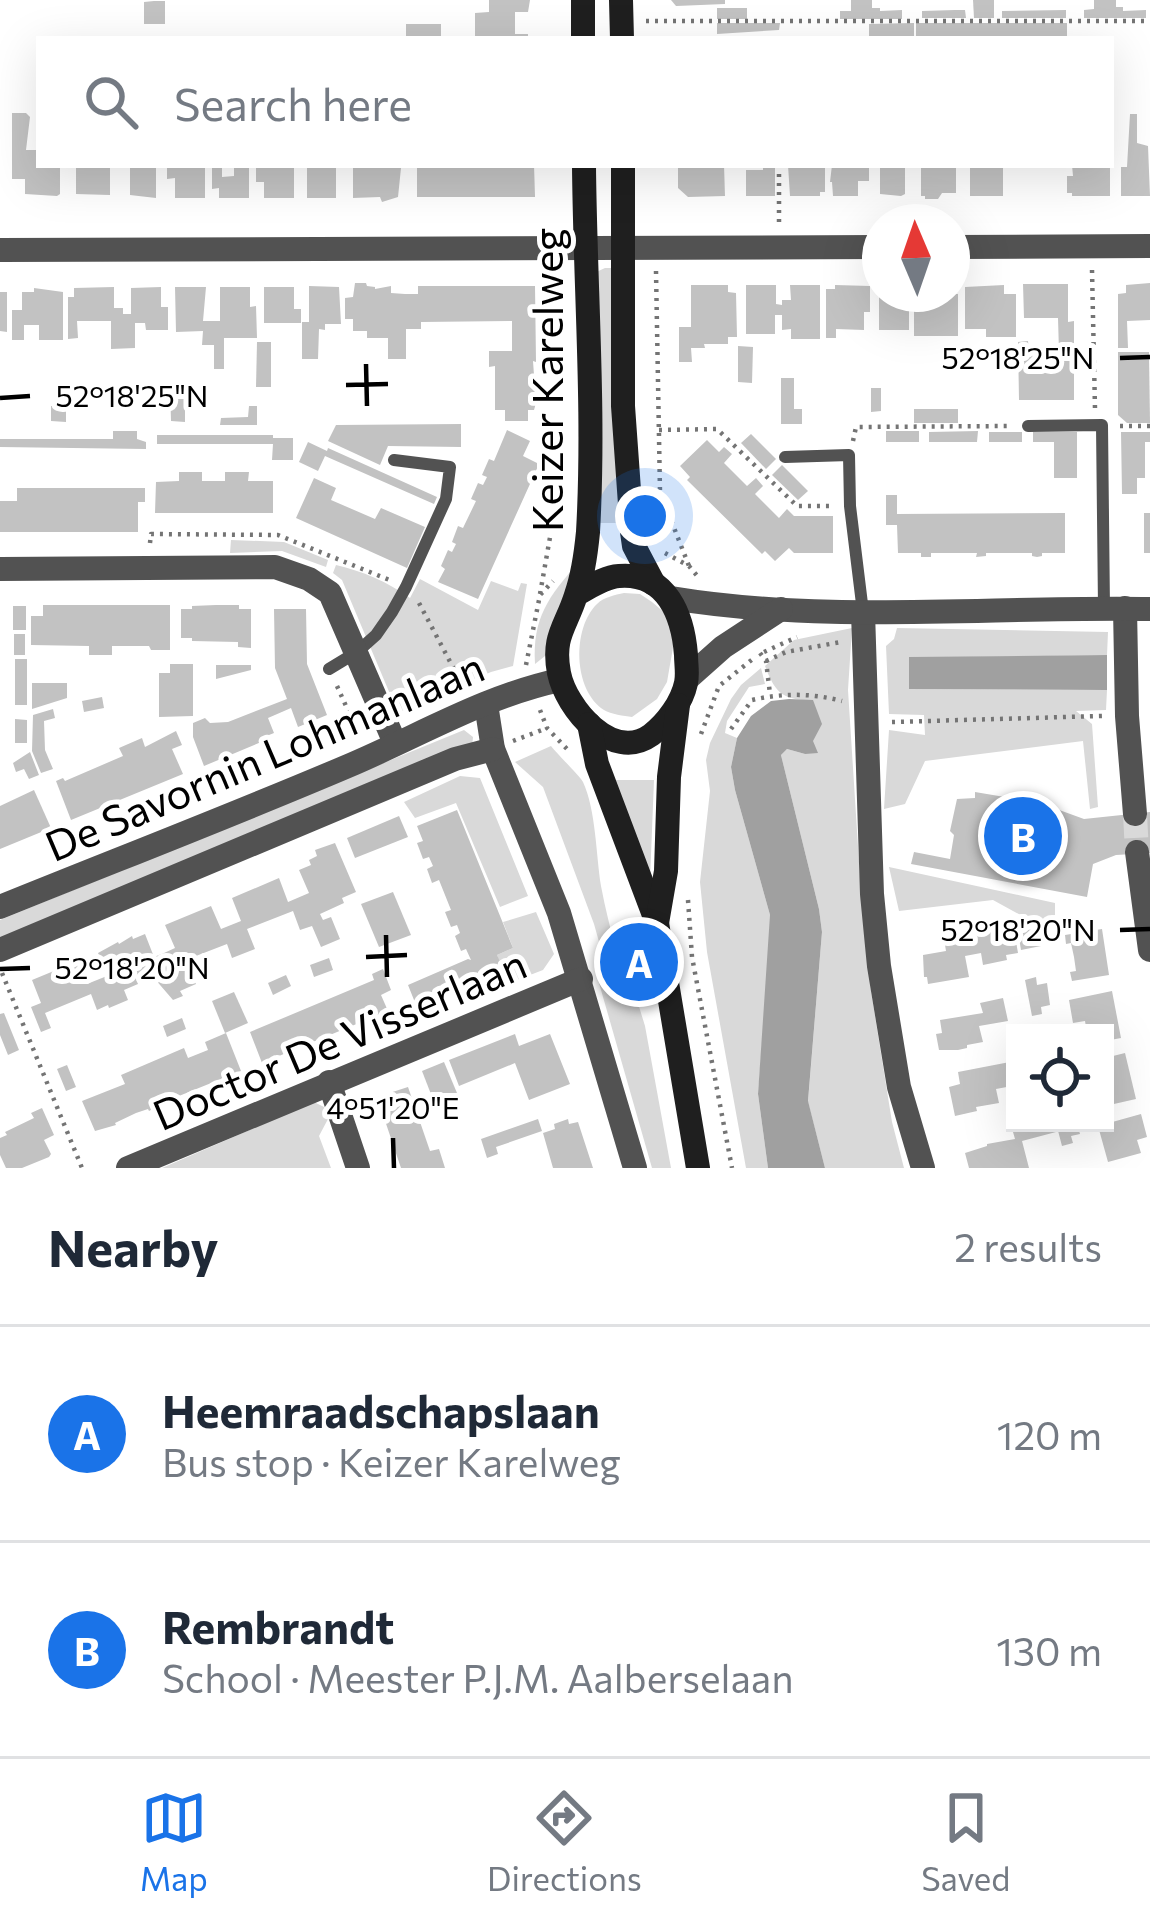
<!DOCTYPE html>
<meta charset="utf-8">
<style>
:root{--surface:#fff;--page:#f2f2f3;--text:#1f2937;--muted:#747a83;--line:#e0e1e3;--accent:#1a73e8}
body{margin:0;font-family:Commissioner,sans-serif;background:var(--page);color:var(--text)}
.controls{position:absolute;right:36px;bottom:36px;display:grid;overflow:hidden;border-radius:0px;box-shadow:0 12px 48px #0002}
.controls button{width:108px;height:108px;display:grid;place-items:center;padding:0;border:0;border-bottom:3px solid var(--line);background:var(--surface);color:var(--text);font:60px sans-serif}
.compass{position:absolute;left:862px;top:204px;width:108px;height:108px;border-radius:50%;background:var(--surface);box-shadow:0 12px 48px #0002;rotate:358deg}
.you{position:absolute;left:645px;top:516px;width:42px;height:42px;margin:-30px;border:9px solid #fff;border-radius:50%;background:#1a73e8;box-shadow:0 0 0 18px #1a73e833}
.badge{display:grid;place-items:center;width:78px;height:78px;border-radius:50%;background:var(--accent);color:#fff;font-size:39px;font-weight:700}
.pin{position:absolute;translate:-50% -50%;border:6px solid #fff;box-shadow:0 3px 12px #0006}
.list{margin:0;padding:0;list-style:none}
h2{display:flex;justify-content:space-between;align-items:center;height:156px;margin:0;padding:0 48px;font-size:51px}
h2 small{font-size:39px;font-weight:400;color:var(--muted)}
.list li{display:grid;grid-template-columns:78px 1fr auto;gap:36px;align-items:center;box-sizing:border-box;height:216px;padding:0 48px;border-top:3px solid var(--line)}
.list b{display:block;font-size:45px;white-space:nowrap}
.list p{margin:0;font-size:39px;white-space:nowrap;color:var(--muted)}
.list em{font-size:39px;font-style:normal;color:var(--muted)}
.icon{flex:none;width:66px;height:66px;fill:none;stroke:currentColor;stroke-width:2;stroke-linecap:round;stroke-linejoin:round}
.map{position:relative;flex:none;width:1150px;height:1168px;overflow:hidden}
.search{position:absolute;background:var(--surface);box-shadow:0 12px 48px #0002;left:36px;right:36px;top:36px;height:132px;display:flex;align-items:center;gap:30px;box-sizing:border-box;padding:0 42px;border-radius:0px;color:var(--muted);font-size:45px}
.sheet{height:588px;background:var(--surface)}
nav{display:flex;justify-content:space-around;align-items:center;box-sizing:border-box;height:168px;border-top:3px solid var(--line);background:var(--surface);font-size:33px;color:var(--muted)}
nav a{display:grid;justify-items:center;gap:6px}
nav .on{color:var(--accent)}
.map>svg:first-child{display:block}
.green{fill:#d9d9d9}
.water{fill:#a0a0a0}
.building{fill:#c2c2c2}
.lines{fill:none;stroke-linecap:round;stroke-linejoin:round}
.minor-tunnel{stroke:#d9d9d9;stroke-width:24;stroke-dasharray:24 12;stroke-linecap:butt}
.path{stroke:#747474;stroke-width:4.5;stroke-dasharray:3 6;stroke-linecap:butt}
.service{stroke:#525252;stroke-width:12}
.minor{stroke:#525252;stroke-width:24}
.tertiary{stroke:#525252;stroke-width:24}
.secondary{stroke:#1f1f1f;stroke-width:24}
.ticks{fill:none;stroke:#000;stroke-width:4.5}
.labels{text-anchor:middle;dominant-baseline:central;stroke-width:10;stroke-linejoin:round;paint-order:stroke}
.street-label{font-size:42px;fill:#000;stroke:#fff}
.ticks-label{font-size:30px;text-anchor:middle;fill:#000;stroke:#fff;stroke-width:10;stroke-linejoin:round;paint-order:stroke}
</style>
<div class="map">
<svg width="1150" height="1168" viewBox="0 0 1150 1168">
<rect width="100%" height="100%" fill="#fff"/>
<!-- green -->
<g class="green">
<polygon points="605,268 611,268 614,273 619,523 598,523 594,273"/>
<polygon points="231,540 284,542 328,560 326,567 282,551 230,553"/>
<path d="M 578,563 L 550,652 L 535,664 C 532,618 549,596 578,563 Z"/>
<path d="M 336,565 C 362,571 388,582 410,598 L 420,579 L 478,610 L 491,581 L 518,591 L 521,583 L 527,584 L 513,666 L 491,672 L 398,713 L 342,580 L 333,573 Z"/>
<path d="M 624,593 L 640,594 L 652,602 L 665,613 L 675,636 L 667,682 L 657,699 L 632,717 C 624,716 611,714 604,710 C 573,690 572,628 597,604 C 604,597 615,595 624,593 Z"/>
<path d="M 852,628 L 848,690 L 861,893 L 871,991 L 892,1122 L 904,1168 L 825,1168 L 808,1102 L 822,932 L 819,909 L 781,755 L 787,749 L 805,754 L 813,742 L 813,701 C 783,699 776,695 765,666 L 794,640 Z"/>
<polygon points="897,628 1108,632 1107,655 909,658 910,689 1107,690 1106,710 1076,711 1092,724 1098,807 1090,809 1083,741 925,761 905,804 884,809 889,730 925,735 924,715 889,714 886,646 894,639"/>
<polygon points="761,668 765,684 749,687 727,721 725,733 737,738 731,767 735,790 770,915 771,929 758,1094 768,1168 746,1168 707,952 700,882 710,791 706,760 710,743 731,699 741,685"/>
<polygon points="464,730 473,737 472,748 0,941 0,920"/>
<path d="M 551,746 C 558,755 579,775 583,782 C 596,810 596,855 601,886 C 605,908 611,930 616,952 L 603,956 L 594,924 L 543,787 L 515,762 Z"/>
<polygon points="460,776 480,778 528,896 500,907 456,803 415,818 404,802"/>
<polygon points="607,780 654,780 650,880"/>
<polygon points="889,867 1055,903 1055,915 1035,923 993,900 899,911"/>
<polygon points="536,912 554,954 543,970 483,993 477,974 500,965 497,955 513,948 503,922"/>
<polygon points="605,974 611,992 633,987 645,1026 671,1168 652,1168 597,976"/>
<polygon points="314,1102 324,1107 328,1119 319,1136 331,1168 162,1168"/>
</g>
<!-- water -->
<g class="water">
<polygon points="1107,655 1107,690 909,689 909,657"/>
<polygon points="789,699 813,700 822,724 813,741 818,753 805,754 787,749 781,755 819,909 822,932 808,1101 825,1168 768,1168 758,1094 770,915 735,790 731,767 737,738 751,716 771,701"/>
</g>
<!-- building -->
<g class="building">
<polygon points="489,0 530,0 528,12 515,12 515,34 528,34 528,39 475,38 475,13 489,12"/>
<polygon points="671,0 725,0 725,4 676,6"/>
<polygon points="851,0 872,0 872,8 880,8 880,11 902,10 902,19 840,19 840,11 851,11"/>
<polygon points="973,0 994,0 994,18 974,18"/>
<polygon points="1094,0 1116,0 1116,7 1123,7 1123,11 1146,10 1146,18 1084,18 1084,10 1094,9"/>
<polygon points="154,1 165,1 165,24 144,24 144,2"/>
<rect x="717" y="8" width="30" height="11"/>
<polygon points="955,10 965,10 966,18 922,18 922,11"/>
<polygon points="1066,10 1066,18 1002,18 1002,11"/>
<polygon points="717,23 780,23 779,30 717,34"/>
<polygon points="914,23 914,39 869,39 869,24"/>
<rect x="916" y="23" width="151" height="16"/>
<rect x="406" y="24" width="35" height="15"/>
<polygon points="12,113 26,113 30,117 26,150 39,150 39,165 60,165 60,194 57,196 25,194 25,179 12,179"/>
<polygon points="1130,114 1137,114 1137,143 1148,146 1150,196 1121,196 1121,167 1127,167"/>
<polygon points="76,165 110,165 110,195 76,194"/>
<polygon points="130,165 156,165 156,198 130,195"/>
<polygon points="167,165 205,165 205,198 175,198 175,178 167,179"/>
<polygon points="212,165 222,165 222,177 234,176 234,165 249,165 249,198 219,198 219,188 212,189"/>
<polygon points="264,165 294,165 294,198 264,198 264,182 256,182 256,168 264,168"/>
<rect x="307" y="165" width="29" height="33"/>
<polygon points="353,165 397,165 397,168 401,168 398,197 382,202 380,197 353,198"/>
<polygon points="417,165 534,165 535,197 417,197"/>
<polygon points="678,165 724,165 725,196 688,197 678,188"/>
<polygon points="763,165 775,165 775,196 746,196 746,170 763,170"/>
<polygon points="788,165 825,165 825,192 820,192 820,196 790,196"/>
<polygon points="832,165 869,165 869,181 858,181 858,196 833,196 832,182 830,182"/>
<polygon points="880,165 905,165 905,194 901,196 880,194"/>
<polygon points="921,165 956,165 956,193 942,193 938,199 925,199 925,196 921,196"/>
<rect x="970" y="165" width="33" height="31"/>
<polygon points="1072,165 1110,165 1110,196 1072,196 1072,193 1067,193 1067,176 1073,176"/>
<polygon points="355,283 366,283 367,286 375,287 375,289 391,286 391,293 405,294 418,294 418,286 535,286 536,362 533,361 536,403 534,410 528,410 528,421 505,421 505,410 495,410 495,366 489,367 489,351 512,351 512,321 421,322 421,329 406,329 406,359 388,359 388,338 367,338 367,331 353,331 353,319 345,319 345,298 353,297"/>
<polygon points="1150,283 1150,320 1127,321 1128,348 1118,348 1118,294 1126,293 1126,285"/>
<polygon points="1023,284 1068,284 1068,322 1074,321 1074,400 1019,400 1018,342 1028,341 1029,352 1059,352 1058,318 1024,318"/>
<polygon points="691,285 728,285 728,292 736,293 737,337 728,337 728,344 704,344 705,348 691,348 692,362 679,362 679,327 691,327"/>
<polygon points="746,285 776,285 776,304 782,305 782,300 791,300 790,285 820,285 820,339 791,339 791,329 782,330 782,315 775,315 775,334 746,334"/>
<polygon points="835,285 870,286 870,312 864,312 864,330 836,329 836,338 826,338 826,289 835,289"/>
<polygon points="1004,285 1004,294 1016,294 1016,337 986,337 986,329 965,329 965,287"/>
<polygon points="309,286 339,287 341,324 325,324 325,330 319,329 318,359 302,359 302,322 309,322"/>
<polygon points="114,287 114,308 123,308 123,314 131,314 131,288 161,287 161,307 168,307 168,330 146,330 145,323 135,323 135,348 111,349 111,321 77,321 78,338 68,339 68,297 74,297 74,288"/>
<polygon points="175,287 206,287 203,321 220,321 220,287 250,287 250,307 256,306 257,338 224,338 224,369 214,369 214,345 202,345 203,331 176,332"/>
<polygon points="264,287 294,287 294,309 301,309 301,323 264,323"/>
<polygon points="34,288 63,292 63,340 39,340 39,325 24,325 24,340 12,340 12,310 22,310 22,292 34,292"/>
<polygon points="0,292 7,292 7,332 0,331"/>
<rect x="879" y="294" width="30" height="36"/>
<rect x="914" y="294" width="44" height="42"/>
<polygon points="257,342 271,342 271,387 256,387"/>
<polygon points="738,346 753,347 752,383 738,382"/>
<polygon points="1118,352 1149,352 1150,423 1127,423 1118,415"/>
<polygon points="781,378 794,378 794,409 802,409 802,424 781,424"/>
<polygon points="170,385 185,385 185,422 171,421"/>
<polygon points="871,388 881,388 881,411 871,412"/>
<polygon points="51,406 66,406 66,422 51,421"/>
<polygon points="249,406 257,406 257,425 220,425 221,418 248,417"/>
<rect x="914" y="409" width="44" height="14"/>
<polygon points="461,424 461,447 388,446 380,465 328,441 336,425"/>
<polygon points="507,430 530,441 523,456 539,464 478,599 438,582 445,569 441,566 448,550 452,552 456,544 452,542 458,526 463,528 476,501 471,499 478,483 483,485 487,477 482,475 489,459 494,461"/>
<polygon points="113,431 137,431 137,439 146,442 146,449 0,447 0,439 113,439"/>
<rect x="886" y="431" width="33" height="11"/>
<polygon points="978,431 977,442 929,442 929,432"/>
<rect x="989" y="432" width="33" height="10"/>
<polygon points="1033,432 1077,432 1077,478 1054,478 1054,442 1033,442"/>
<polygon points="1121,432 1150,432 1150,442 1145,442 1145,478 1137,478 1137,494 1122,494"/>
<polygon points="751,434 776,459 766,469 741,443"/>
<polygon points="157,435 273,435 273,438 293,438 293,460 272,460 273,444 157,444"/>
<polygon points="707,440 719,452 724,447 732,454 724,463 747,486 756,478 763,486 755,494 779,518 787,509 794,516 833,516 833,553 794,553 789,548 775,561 765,551 762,554 687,480 690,477 680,466"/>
<polygon points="308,442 327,451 328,448 437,497 434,504 325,456 318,471 299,462"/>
<polygon points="782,465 808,491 798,500 772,475"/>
<polygon points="179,472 202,472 202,481 225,481 225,472 249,472 248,481 273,481 273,513 155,513 156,482 179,481"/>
<polygon points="314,478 336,488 331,500 375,519 381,508 425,527 407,568 296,518"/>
<polygon points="17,488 145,488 145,502 138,502 138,532 0,532 0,501 17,501"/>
<polygon points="886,495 897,495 897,514 1065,513 1065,553 1042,553 1042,556 1037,557 1032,556 1032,553 986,553 986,556 976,557 977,553 931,553 931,557 921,557 921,553 898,553 897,525 886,525"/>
<rect x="1144" y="513" width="6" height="40"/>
<polygon points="43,605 170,605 170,650 151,650 149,646 112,646 112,655 89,655 89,646 31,645 31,616 43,616"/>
<polygon points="216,605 239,605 239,609 251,609 251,648 238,647 238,642 192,641 192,638 181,638 181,609 192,609 192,606"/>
<rect x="13" y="606" width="13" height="24"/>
<polygon points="274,609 306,609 307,664 327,715 298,727 291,708 268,718 274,733 264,737 266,740 204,766 193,737 193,723 205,718 210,723 228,722 287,699 275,668"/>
<rect x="14" y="634" width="11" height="21"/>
<rect x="15" y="659" width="12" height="46"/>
<polygon points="170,664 193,664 193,716 159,717 159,673 170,673"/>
<polygon points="216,665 251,665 251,670 216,679"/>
<polygon points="32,683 67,683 67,698 32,709"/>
<polygon points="102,697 104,708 84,712 82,701"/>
<polygon points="53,709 55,718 44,721 45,750 53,769 41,773 32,751 33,715"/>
<polygon points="15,719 27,720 27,743 15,743"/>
<polygon points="176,731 182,745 172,749 183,774 71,820 56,781 63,778 65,781 123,756 119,748 142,738 145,747"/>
<polygon points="30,752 39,775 29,779 24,769 16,772 13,763"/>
<polygon points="34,790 51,828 0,849 0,806"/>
<polygon points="975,792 1052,805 1051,807 1084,819 1150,812 1150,853 1116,855 1093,864 1087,897 911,864 914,852 950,859 954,835 950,831 957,799 975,798"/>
<polygon points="457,810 513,948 497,955 501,964 466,979 468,983 416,1005 408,985 468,959 471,960 466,949 461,951 455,936 460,933 457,925 451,927 445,912 451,910 439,880 432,883 427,869 433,866 429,857 423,859 417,843 423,841 417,826"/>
<polygon points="399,816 408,837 355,858 347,838"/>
<polygon points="335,843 356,892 342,898 344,903 320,914 323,920 331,917 340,939 321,947 312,926 300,930 293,911 247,929 255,949 232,958 227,944 183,961 196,984 180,991 183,996 173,1000 148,971 135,976 138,984 124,990 128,1000 109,1008 108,1005 97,1010 91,994 45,1013 51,1028 41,1032 31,1007 41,1003 32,980 78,961 87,984 107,976 98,953 118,942 119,944 132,936 133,939 145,934 154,957 164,953 175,948 165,925 211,906 221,929 241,921 232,898 279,878 288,902 309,893 299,870 311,865 309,860 317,856 315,850"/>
<polygon points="393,892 411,935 379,947 361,904"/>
<polygon points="1038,928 1041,946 1021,950 1018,932"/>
<polygon points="1002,929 1003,933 1014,930 1018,953 1006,955 1007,960 983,965 981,953 965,956 969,977 928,984 927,977 924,977 923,955 946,951 944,939"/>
<polygon points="1102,929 1109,975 1072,981 1070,972 1076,971 1074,957 1071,943 1066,944 1065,935"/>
<polygon points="329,958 333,970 314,977 310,965"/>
<polygon points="383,969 391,990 381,995 388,1011 262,1063 250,1032 374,980 372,974"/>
<polygon points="286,975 291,986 273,995 268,983"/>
<polygon points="1036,977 1037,985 1047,983 1050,1005 1041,1007 1042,1014 1032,1016 1025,980"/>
<polygon points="1112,991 1121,1038 1105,1041 1105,1033 1087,1033 1085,1021 1073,1023 1069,1000"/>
<polygon points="234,992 248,1023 225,1033 212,1001"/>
<polygon points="1003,998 1008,1021 979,1026 983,1042 967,1045 967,1048 958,1050 939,1050 936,1034 942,1033 940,1020 983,1013 980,1003"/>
<polygon points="4,1013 19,1050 8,1055 0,1035 0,1014"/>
<polygon points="182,1018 186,1029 167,1037 163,1026"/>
<polygon points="226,1033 241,1071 169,1100 149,1111 148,1109 136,1113 115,1123 116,1125 95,1131 82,1101 125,1084 121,1075 184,1048 188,1058 208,1050 205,1042"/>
<polygon points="515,1034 519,1046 550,1034 570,1084 529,1100 515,1063 459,1086 449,1060"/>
<polygon points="1125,1053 1136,1099 1105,1106 1105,1058"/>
<polygon points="1015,1061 1015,1069 1008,1070 1012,1086 996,1089 999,1103 976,1107 977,1111 955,1116 949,1087 960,1084 958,1072"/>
<polygon points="444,1062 457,1093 434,1102 422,1071"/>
<polygon points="67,1065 76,1087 66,1091 57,1069"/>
<polygon points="408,1087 430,1151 439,1149 445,1168 401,1168 377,1097"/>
<polygon points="42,1108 54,1135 44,1140 51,1154 49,1157 22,1168 6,1168 0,1155 0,1138 7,1135 5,1132 34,1118 31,1113"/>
<polygon points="1141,1114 1147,1137 1137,1140 1141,1153 1108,1162 1098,1126"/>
<polygon points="538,1119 542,1131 496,1147 498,1154 487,1158 481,1139"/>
<polygon points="568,1119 569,1124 578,1122 593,1168 553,1168 543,1133 555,1129 554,1124"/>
<polygon points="1019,1123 1054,1123 1056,1132 1022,1141 1029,1168 969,1168 965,1153 987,1146 987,1144 1015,1139 1011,1125"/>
<polygon points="1056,1123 1077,1123 1080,1134 1071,1136 1073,1143 1062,1146"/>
</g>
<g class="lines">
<!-- minor-tunnel -->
<polyline class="minor-tunnel" points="1135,814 1137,852"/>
<!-- path -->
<g class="path">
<polyline points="646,21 1150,21"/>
<polyline points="779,165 779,224"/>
<polyline points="1092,270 1095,409"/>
<polyline points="656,271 660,492 689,566"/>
<polyline points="1120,426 1150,426"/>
<polyline points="659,430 717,429 797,506 833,506"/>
<polyline points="853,441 856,427 1010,426"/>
<polyline points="150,543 151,534 278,535 392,581"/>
<polyline points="665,553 689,566 699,578"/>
<polyline points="540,594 564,458"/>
<polyline points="419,603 464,688"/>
<polyline points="764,652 797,637"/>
<polyline points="760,653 766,661 770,694"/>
<polyline points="766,661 786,652 841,642"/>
<polyline points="526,665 540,595 553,581"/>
<polyline points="337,686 359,735"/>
<polyline points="540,710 547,728 567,749"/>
<polyline points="892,722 1102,716"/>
<path d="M 731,729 L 752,700 C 782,693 812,693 842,701"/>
<polyline points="701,734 719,686 754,658"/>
<polyline points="513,741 547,728"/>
<polyline points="688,900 692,957 732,1168"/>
<polyline points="2,973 82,1168"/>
</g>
<!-- service -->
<g class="service">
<polyline points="1028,426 1102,425 1104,608"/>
<polyline points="785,457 849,455 850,506 863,612"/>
<polyline points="329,669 357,652 376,635 392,612 406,587 446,499 450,467 394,460"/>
</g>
<!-- minor -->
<g class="minor">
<polyline points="952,247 1150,246"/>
<polyline points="0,250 880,247"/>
<polyline points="0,569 275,567 309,579 330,593 395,743"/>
<polyline points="1125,608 1127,716 1135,814"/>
<polyline points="863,612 872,894 879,966 899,1087 923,1168"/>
<polyline points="486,704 493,749 559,913 635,1168"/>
<polyline points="1137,852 1150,950"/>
<path d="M 0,907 C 116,860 233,815 348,766 C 419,736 485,696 560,680"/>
<polyline points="0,950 455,759 493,749"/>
<polyline points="329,1082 358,1168"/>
<polyline points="128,1168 581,979"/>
</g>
<!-- tertiary -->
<g class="tertiary">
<path d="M 671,598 C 828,624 991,606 1150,609"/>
<polyline points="687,679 723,647 781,609"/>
</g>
<!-- secondary -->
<g class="secondary">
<polyline points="583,0 583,39"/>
<polyline points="621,0 622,39"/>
<polyline points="623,165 623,406 632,532 634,546 654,584"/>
<path d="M 577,594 C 590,587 604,577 619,576 C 667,572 683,616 686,655 C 686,664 688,674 686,683 C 682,702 667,723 651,735 C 612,763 566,708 559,673 C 552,636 566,627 576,595 C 583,575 586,553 588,532 C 595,410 585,287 584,165"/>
<polyline points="589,724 597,764 657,923 698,1168"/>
<polyline points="657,923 666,871 669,777 678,705"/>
</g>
</g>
<!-- ticks -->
<path class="ticks" d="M 1120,358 L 1150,357M 366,364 L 367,406M 346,385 L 388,384M 0,398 L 30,396M 1120,930 L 1150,929M 386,935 L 387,977M 366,957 L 407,955M 0,969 L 30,968M 393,1138 L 394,1168"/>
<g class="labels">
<!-- street labels -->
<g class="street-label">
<text transform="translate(546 380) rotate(-90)">Keizer Karelweg</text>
<text transform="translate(264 755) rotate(-23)">De Savornin Lohmanlaan</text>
<text transform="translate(339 1038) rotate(-23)">Doctor De Visserlaan</text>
</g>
</g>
<g class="ticks-label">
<text x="1018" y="369">52°18'25"N</text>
<text x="132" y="407">52°18'25"N</text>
<text x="1018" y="941">52°18'20"N</text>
<text x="132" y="979">52°18'20"N</text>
<text x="393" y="1119">4°51'20"E</text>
</g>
</svg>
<div class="controls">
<button><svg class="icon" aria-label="locate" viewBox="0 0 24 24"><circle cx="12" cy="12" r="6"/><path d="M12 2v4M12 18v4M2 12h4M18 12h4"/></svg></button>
</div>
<svg class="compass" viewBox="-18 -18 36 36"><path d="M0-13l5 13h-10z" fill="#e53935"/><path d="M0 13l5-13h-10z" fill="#747a83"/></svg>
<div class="you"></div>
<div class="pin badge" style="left:639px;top:962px">A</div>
<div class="pin badge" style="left:1023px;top:836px">B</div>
<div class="search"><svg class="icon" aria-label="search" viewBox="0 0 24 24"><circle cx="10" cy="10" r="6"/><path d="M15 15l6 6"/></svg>Search here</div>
</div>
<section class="sheet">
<h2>Nearby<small>2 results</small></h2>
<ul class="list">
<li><span class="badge">A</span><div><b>Heemraadschapslaan</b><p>Bus stop · Keizer Karelweg</p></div><em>120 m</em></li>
<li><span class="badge">B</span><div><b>Rembrandt</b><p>School · Meester P.J.M. Aalberselaan</p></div><em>130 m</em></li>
</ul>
</section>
<nav>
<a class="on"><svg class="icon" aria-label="map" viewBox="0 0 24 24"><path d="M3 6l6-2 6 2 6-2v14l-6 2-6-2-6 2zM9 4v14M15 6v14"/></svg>Map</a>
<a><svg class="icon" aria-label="directions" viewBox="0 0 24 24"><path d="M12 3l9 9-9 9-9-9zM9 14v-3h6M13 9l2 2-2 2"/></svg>Directions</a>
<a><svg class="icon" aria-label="saved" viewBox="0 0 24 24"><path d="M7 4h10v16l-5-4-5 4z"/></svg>Saved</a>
</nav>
